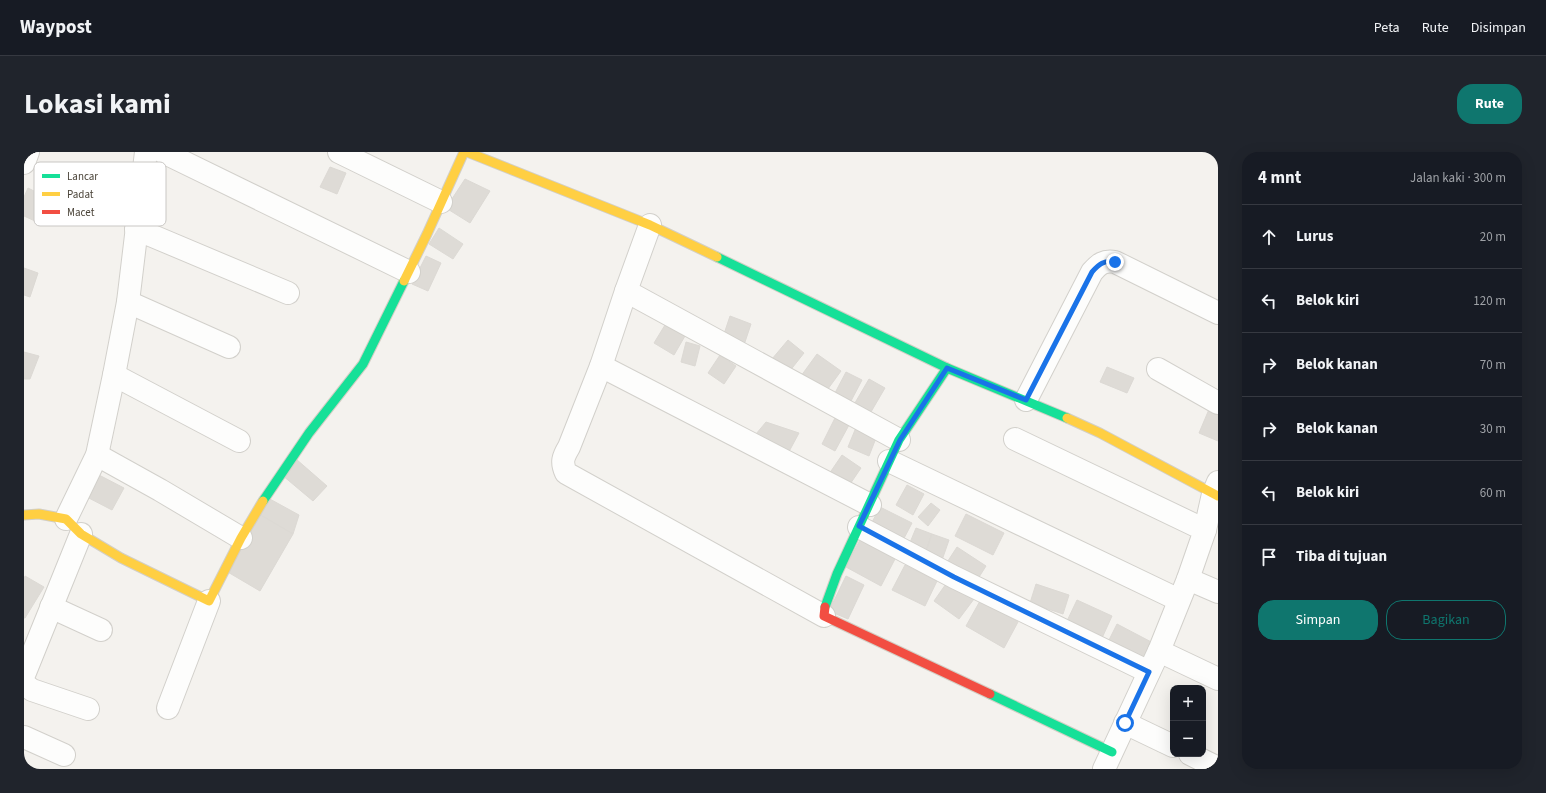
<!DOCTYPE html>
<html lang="id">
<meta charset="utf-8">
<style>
:root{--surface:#171b24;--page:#20242c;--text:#f1f3f6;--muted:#9ea1a6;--line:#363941;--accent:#0f766e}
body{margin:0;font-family:"Source Sans 3",sans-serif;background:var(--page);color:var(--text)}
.controls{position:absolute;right:12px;bottom:12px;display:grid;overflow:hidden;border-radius:8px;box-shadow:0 4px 16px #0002}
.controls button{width:36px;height:36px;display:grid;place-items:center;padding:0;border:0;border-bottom:1px solid var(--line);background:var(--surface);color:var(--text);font:20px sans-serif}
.stop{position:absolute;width:12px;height:12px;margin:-9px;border:3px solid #1a73e8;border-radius:50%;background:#fff}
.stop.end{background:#1a73e8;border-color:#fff;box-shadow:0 1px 4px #0008}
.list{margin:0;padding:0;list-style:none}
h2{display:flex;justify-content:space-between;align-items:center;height:52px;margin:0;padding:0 16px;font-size:17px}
h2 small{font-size:13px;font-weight:400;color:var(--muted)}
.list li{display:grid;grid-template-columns:26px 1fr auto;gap:12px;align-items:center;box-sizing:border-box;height:64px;padding:0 16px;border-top:1px solid var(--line)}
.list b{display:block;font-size:15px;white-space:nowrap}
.list em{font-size:13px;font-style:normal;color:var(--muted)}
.actions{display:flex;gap:8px;padding:12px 16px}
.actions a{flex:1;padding:9px 0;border:1px solid var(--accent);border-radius:16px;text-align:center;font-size:14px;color:var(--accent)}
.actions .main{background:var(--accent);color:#fff}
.icon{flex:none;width:22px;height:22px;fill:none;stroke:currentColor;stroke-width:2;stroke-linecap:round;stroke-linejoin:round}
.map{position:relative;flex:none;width:1194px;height:617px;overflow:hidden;border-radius:16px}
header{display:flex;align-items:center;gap:24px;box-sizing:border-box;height:56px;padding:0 20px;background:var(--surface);border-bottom:1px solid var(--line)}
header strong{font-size:19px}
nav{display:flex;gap:22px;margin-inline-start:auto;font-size:14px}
.intro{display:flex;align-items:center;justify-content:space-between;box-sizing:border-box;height:96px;padding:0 24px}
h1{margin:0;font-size:28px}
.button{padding:10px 18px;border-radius:16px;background:var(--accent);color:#fff;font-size:14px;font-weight:700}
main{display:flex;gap:24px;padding:0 24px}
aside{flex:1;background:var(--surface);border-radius:16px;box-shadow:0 4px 16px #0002}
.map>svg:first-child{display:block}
.building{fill:#dedbd6;stroke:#dcd9d4}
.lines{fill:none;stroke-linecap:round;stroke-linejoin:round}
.street-casing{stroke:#d2d0cb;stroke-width:24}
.fast-casing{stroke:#d3cfc5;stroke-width:11}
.slow-casing{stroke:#d3cfc5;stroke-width:11}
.jam-casing{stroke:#d3cfc5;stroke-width:11}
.street{stroke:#fdfdfc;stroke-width:22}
.fast{stroke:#16e098;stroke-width:9}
.slow{stroke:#ffcf43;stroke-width:9}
.jam{stroke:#f24e42;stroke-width:9}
.route{stroke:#1a73e8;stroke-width:5}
.key{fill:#fff;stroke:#c9c7c4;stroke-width:1}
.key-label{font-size:11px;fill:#4b4439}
</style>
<header>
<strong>Waypost</strong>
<nav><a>Peta</a><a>Rute</a><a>Disimpan</a></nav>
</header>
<div class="intro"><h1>Lokasi kami</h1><a class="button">Rute</a></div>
<main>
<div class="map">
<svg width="1194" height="617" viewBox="0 0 1194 617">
<rect width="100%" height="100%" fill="#f4f2ee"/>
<!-- building -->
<g class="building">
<polygon points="306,15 322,21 313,42 296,35"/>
<polygon points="441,27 466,39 446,71 422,56"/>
<polygon points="4,36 22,45 11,69 0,64 0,45"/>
<polygon points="415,76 439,92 429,107 405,92"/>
<polygon points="402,104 417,111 404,139 388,132"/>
<polygon points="0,116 14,121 6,145 0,143"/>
<polygon points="706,164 727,172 720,193 699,185"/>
<polygon points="641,173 661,184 650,203 630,191"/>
<polygon points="764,188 780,201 765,220 748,207"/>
<polygon points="662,190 676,194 671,214 657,210"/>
<polygon points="0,200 15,204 6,227 0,227"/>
<polygon points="793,202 817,219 801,241 777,224"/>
<polygon points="696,203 712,214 700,232 684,221"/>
<polygon points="1083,215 1110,226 1103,241 1076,230"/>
<polygon points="822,220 838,228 827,249 811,241"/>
<polygon points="845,227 861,236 844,265 828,256"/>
<polygon points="1186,255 1194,259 1194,289 1175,281"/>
<polygon points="811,266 825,273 811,299 798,292"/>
<polygon points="742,270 775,281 761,307 745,298 750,290 732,282"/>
<polygon points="833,273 854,281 845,304 824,295"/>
<polygon points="818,303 837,316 822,338 803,325"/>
<polygon points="272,307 303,334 289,349 258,323"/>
<polygon points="73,322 100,336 88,358 61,344"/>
<polygon points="883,333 900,342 889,363 872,353"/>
<polygon points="244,346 275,363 269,382 234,364"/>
<polygon points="907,351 916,358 904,374 894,365"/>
<polygon points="856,355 888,371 877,392 845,376"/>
<polygon points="235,362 269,382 236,439 202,419"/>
<polygon points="942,362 980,381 969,403 931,384"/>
<polygon points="892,376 908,382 902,399 885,393"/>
<polygon points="908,382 925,388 917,411 900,405"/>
<polygon points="836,388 871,407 857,434 822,415"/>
<polygon points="933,395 962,414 950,433 920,415"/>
<polygon points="881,413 913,429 901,454 868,438"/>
<polygon points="1,424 20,435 1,466 0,466 0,427"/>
<polygon points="822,424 840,433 824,467 805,459"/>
<polygon points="924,429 950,447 935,467 910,449"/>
<polygon points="1012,432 1045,443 1039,462 1006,451"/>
<polygon points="1053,448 1088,464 1078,486 1043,469"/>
<polygon points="956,449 994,470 980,496 942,474"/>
<polygon points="1093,472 1133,493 1125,508 1085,488"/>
</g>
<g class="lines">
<defs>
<g id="street">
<polyline points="139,0 385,120"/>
<polyline points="315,0 417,50"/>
<polyline points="0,11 4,0"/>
<path d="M 626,73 L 602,139 L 577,214 L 545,295 C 539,305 537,310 542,321 L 800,464"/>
<polyline points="112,77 264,141"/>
<polyline points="602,139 875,288"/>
<polyline points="104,150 205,195"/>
<polyline points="577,214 846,353"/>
<polyline points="1134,217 1194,251"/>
<polyline points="90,223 215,289"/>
<path d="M 1002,248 L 1068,120 C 1075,112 1080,108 1091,110 L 1194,161"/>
<polyline points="991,287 1181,378 1164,427 1135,499 1080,617"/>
<polyline points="73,303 136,338 217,386"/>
<polyline points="865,309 1155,448"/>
<polyline points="42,367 73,303 90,223 104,150 122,0"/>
<polyline points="835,375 930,425 1125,520"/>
<polyline points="1181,378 1189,342 1194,330"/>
<polyline points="1164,427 1194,440"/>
<polyline points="27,455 77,478"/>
<polyline points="1135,499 1194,527"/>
<polyline points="0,523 57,382"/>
<polyline points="0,532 8,538 64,557"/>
<polyline points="144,556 185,449"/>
<polyline points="1101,571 1149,594"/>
<polyline points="0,585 40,603"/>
<polyline points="1166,602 1194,616"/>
</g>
<g id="fast">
<polyline points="693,105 923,216 1043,266"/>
<polyline points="239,349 285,281 339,212 380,129"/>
<polyline points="801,455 813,422 875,288 923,216"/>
<polyline points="966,542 1088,600"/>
</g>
<g id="slow">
<polyline points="443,0 626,73 693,105"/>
<polyline points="380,129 403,82 440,0"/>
<polyline points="1043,266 1076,281 1194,344"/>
<polyline points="0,363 15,362 42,367 57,382 97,406 185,449 217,386 239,349"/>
</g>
<polyline id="jam" points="801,455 800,464 966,542"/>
</defs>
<!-- street casing -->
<use href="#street" class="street-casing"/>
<!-- fast casing -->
<use href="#fast" class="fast-casing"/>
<!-- slow casing -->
<use href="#slow" class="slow-casing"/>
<!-- jam casing -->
<use href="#jam" class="jam-casing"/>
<!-- street -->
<use href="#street" class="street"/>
<!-- fast -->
<use href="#fast" class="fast"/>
<!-- slow -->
<use href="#slow" class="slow"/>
<!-- jam -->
<use href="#jam" class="jam"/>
</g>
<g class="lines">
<!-- route -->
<path class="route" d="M 1091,110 C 1080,108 1075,112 1068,120 L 1002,248 L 923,216 L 876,288 L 835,374 L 930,425 L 1125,520 L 1101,571"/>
</g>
<!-- legend -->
<rect x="10" y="10" width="132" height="64" rx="6" class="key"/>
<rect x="18" y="22" width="18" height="4" fill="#16e098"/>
<rect x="18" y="40" width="18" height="4" fill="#ffcf43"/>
<rect x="18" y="58" width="18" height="4" fill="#f24e42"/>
<g class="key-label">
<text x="43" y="28">Lancar</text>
<text x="43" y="46">Padat</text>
<text x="43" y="64">Macet</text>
</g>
</svg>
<div class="controls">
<button>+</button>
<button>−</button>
</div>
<div class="stop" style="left:1101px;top:571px"></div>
<div class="stop end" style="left:1091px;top:110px"></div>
</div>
<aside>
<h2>4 mnt<small>Jalan kaki · 300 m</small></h2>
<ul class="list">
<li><svg class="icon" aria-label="ahead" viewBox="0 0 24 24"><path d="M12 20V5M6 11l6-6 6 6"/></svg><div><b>Lurus</b></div><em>20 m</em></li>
<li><svg class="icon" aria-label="left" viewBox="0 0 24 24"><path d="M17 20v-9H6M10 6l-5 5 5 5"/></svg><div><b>Belok kiri</b></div><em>120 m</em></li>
<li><svg class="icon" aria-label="right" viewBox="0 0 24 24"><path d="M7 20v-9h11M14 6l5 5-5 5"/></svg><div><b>Belok kanan</b></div><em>70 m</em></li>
<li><svg class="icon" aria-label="right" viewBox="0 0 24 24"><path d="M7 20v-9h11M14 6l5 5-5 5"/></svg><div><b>Belok kanan</b></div><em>30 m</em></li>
<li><svg class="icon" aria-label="left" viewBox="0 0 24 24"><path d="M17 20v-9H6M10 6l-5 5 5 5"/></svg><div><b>Belok kiri</b></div><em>60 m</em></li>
<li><svg class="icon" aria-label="arrive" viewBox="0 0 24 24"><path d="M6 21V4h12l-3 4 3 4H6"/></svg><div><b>Tiba di tujuan</b></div></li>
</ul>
<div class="actions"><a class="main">Simpan</a><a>Bagikan</a></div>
</aside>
</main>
